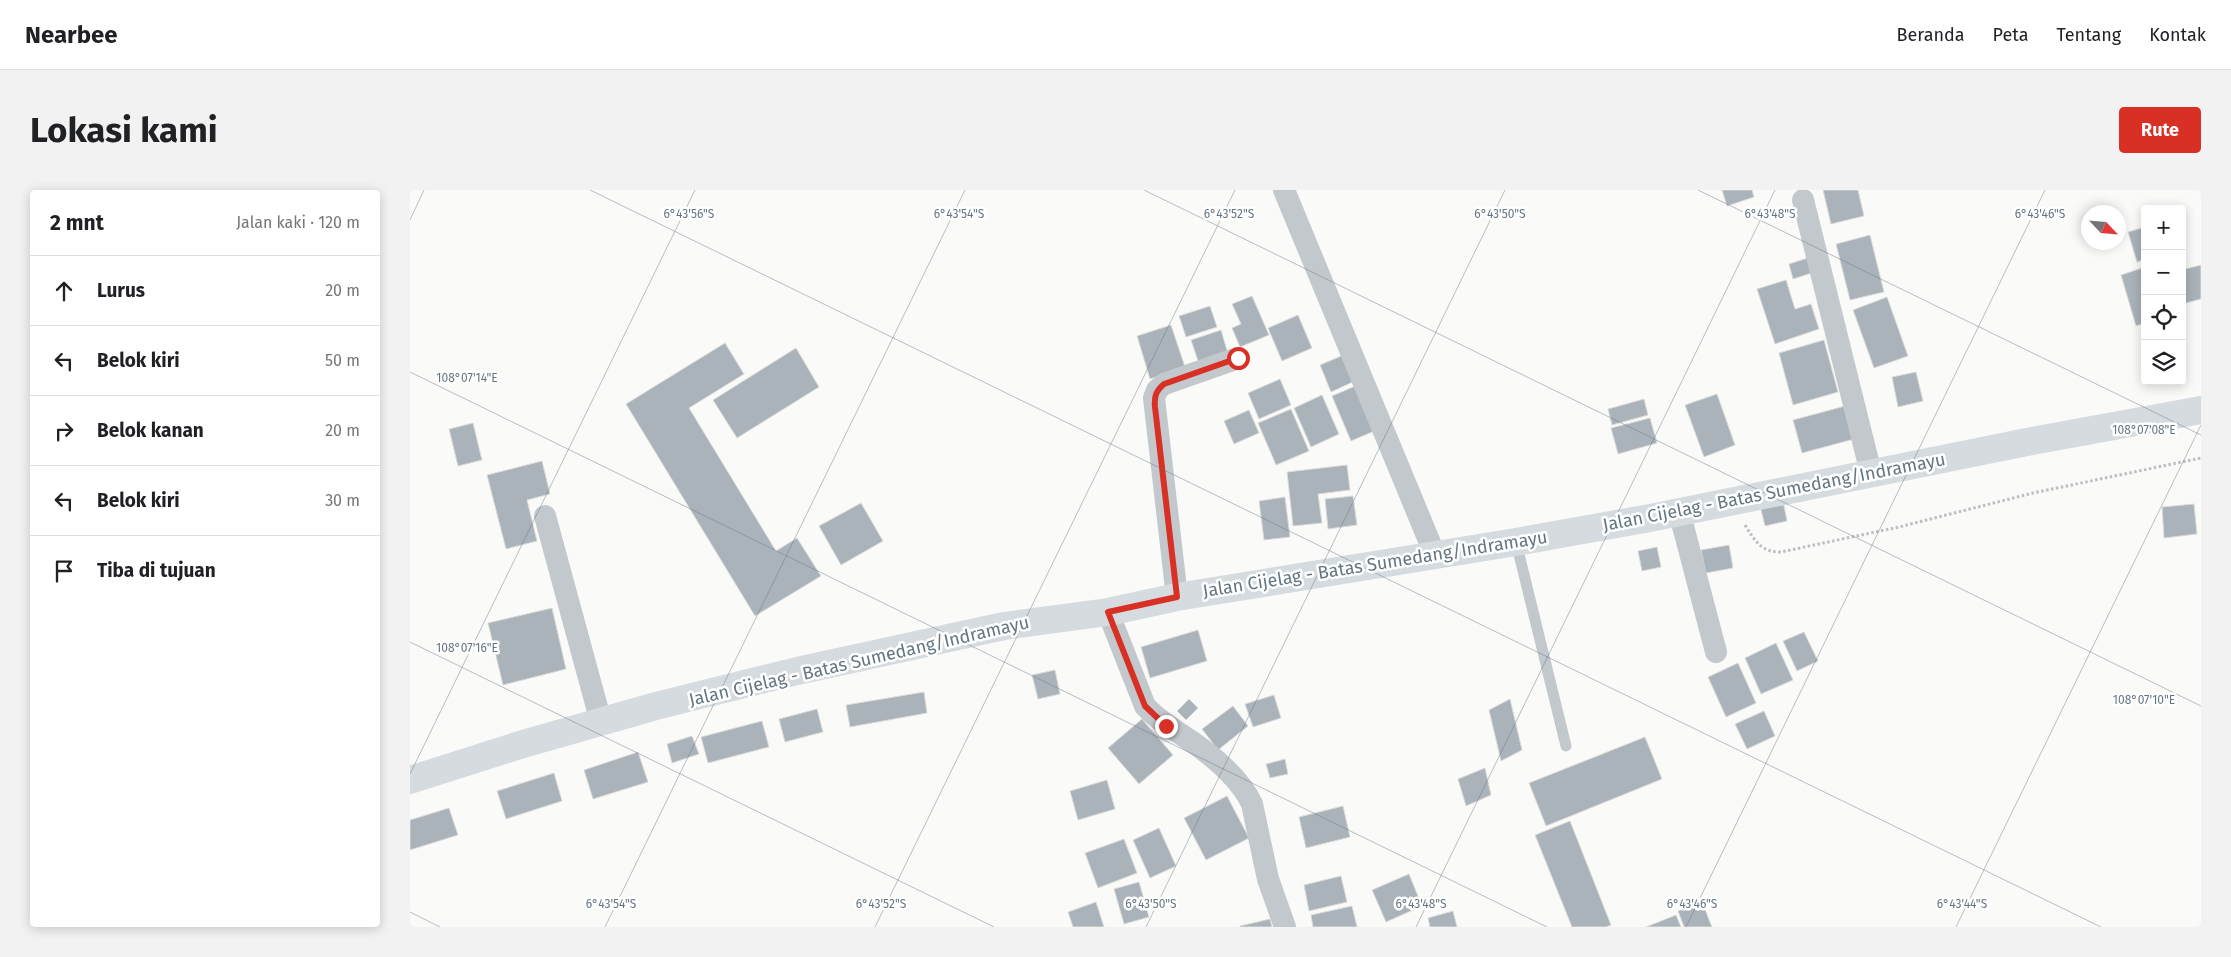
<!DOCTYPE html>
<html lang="id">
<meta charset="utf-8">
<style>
:root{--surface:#fff;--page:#f2f2f2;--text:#202124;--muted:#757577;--line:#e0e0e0;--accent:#d93025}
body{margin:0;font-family:"Fira Sans",sans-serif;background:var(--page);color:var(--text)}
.controls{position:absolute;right:15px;top:15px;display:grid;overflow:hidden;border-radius:5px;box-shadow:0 2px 12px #0003}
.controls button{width:45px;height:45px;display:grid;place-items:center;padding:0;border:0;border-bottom:1px solid var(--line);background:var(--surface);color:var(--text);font:25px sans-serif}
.compass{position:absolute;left:1671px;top:15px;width:45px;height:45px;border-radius:50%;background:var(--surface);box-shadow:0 2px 12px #0003;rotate:116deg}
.stop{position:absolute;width:15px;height:15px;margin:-11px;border:4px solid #d93025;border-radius:50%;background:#fff}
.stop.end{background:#d93025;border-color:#fff;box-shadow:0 1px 5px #0008}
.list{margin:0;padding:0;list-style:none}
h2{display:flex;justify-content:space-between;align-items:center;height:65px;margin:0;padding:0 20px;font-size:21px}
h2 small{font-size:16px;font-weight:400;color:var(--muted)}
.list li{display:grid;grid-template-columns:32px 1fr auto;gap:15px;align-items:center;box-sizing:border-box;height:70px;padding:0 20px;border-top:1px solid var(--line)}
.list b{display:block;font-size:19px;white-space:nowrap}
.list em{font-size:16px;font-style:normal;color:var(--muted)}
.icon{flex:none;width:28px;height:28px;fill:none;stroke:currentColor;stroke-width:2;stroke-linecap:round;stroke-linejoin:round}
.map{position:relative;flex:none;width:1791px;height:737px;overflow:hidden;border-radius:5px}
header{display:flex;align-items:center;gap:30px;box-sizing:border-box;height:70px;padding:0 25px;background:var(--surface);border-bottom:1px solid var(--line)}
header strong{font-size:24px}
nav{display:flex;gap:28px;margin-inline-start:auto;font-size:18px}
.intro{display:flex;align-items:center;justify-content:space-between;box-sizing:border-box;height:120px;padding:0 30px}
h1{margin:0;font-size:35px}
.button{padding:12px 22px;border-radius:5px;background:var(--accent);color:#fff;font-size:18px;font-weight:700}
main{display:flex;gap:30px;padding:0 30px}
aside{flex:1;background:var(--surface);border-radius:5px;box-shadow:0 2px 12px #0003}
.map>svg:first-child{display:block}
.building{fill:#aab3b9;stroke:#dcdcda}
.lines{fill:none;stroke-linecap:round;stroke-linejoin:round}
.path{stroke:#bbbfc2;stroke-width:3;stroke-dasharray:2.5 2.5;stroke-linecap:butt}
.lane{stroke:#c3c8cc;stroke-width:11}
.street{stroke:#c3c8cc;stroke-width:22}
.primary{stroke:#d6dbdf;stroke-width:28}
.route{stroke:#d93025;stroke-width:6}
.ticks{fill:none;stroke:#657683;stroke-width:1;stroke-opacity:0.45}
.labels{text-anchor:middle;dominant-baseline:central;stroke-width:5;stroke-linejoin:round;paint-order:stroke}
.street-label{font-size:18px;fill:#657683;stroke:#fff}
.ticks-label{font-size:12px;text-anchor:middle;fill:#657683;stroke:#fff;stroke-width:5;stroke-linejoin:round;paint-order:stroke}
</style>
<header>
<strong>Nearbee</strong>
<nav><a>Beranda</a><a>Peta</a><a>Tentang</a><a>Kontak</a></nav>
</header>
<div class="intro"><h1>Lokasi kami</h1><a class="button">Rute</a></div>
<main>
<aside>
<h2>2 mnt<small>Jalan kaki · 120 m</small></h2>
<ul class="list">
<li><svg class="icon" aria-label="ahead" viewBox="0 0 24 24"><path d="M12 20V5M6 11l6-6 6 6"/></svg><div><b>Lurus</b></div><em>20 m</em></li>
<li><svg class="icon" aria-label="left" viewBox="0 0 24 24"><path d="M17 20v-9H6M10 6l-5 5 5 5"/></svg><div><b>Belok kiri</b></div><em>50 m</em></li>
<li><svg class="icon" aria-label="right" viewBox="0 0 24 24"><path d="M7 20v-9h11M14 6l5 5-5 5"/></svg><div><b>Belok kanan</b></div><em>20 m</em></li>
<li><svg class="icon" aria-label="left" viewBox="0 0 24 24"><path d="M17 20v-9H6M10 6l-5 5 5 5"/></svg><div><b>Belok kiri</b></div><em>30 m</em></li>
<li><svg class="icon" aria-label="arrive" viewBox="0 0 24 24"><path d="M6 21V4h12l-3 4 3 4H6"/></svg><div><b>Tiba di tujuan</b></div></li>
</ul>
</aside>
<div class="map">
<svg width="1791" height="737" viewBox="0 0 1791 737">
<rect width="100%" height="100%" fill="#fafaf8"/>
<!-- building -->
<g class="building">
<polygon points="1312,0 1342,0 1344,7 1317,16"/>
<polygon points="1413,0 1448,0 1454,26 1421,34"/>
<polygon points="1735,37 1735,69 1727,72 1718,42"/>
<polygon points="1460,45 1474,102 1440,110 1426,54"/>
<polygon points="1401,67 1405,82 1383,89 1379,74"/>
<polygon points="1791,75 1791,109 1776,113 1772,99 1772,80"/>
<polygon points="1735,77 1735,133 1726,136 1711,85"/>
<polygon points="1376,90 1385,119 1401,114 1409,139 1365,154 1347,99"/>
<polygon points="842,106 859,145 830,157 822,138 831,134 822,114"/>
<polygon points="1477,107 1498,166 1464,178 1443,120"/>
<polygon points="800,116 807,137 776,147 769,126"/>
<polygon points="888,125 902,158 872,171 858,138"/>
<polygon points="761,135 775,177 740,189 727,146"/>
<polygon points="811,140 818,164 789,174 781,150"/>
<polygon points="1414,150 1428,202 1383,215 1369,163"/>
<polygon points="315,153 334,184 279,218 366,361 387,348 411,386 345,426 216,214"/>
<polygon points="386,158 409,197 327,248 303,210"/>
<polygon points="936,164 947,190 921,202 910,175"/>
<polygon points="1506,182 1513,211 1488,217 1482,187"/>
<polygon points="870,189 881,215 849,229 838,203"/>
<polygon points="950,194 969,239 941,251 922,206"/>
<polygon points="1307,204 1325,255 1294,267 1275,215"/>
<polygon points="912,205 929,244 901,257 884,218"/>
<polygon points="1234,209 1238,225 1202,235 1198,219"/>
<polygon points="1439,215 1448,248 1392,263 1383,230"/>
<polygon points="881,219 899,261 866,275 848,233"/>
<polygon points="839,220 849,243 824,254 814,231"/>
<polygon points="1240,228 1247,253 1208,264 1201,238"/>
<polygon points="63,233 72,270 48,276 39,239"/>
<polygon points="132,271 140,304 117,310 127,351 96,359 77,285"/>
<polygon points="937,275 940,300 908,304 912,333 883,336 877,282"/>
<polygon points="943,306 947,335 918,339 915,309"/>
<polygon points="875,307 880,347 854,350 849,311"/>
<polygon points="1373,311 1377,331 1355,336 1350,316"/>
<polygon points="451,313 473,351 431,375 409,336"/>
<polygon points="1784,314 1787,344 1754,348 1752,317"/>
<polygon points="1319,355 1323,378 1296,383 1291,360"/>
<polygon points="1247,357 1251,377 1232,381 1228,361"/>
<polygon points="142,418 156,479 93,495 78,433"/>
<polygon points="788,440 797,471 740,488 731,457"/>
<polygon points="1394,442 1408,471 1387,481 1373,451"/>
<polygon points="1366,453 1383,490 1351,504 1335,468"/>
<polygon points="1328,473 1346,513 1316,527 1298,487"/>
<polygon points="645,480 650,504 628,509 622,485"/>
<polygon points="514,502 517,523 440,537 436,515"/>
<polygon points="864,505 871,528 843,537 835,514"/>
<polygon points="779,509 788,518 776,530 767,521"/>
<polygon points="1100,509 1112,560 1091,571 1079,520"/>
<polygon points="823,516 838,536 808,560 792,539"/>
<polygon points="407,519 413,542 375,552 369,529"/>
<polygon points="1354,521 1365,546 1337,559 1325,534"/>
<polygon points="732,529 763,565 729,594 698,558"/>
<polygon points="352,531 359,557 298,573 291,547"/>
<polygon points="282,546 289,564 262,573 257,554"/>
<polygon points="1235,547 1252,589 1136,636 1119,593"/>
<polygon points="228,562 238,592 183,609 174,580"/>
<polygon points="875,569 878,584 860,588 856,574"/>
<polygon points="1075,578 1081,605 1056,616 1048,589"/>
<polygon points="144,583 152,611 96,629 87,601"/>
<polygon points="697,590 705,619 668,630 660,601"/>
<polygon points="817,606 839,648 796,670 774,628"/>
<polygon points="933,616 940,647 896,658 889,627"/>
<polygon points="39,618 48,645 0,660 0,630"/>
<polygon points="1160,631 1201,735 1196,737 1162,737 1125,645"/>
<polygon points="749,638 766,676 740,688 723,650"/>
<polygon points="714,649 727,683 688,698 675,663"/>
<polygon points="999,684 1012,716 976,732 962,700"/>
<polygon points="931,686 937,712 899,721 894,695"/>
<polygon points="729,692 739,727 714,734 704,699"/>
<polygon points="686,712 694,737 663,737 658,722"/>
<polygon points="1292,712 1302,737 1274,737 1268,721"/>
<polygon points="942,716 947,737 903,737 901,725"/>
<polygon points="1043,721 1047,737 1020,737 1018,728"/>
<polygon points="1266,725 1271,737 1236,737"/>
<polygon points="860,729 862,737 830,737 830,736"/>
</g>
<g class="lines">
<!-- path -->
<path class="path" d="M 1335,335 C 1345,351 1351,362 1371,362 L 1489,337 L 1623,303 L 1791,268"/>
<!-- lane -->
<polyline class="lane" points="1106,352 1156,556"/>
<!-- street -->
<g class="street">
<polyline points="874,0 1025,365"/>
<polyline points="1393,10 1461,283"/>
<polyline points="1269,321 1306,462"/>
<polyline points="135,326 191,532"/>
<polyline points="767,407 744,208 747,200 754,194 828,168"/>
<path d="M 698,422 L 735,516 C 748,531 764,539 781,551 C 804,567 830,588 842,614 L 858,689 L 875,737"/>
</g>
<!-- primary -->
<polyline class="primary" points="0,590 113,554 246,516 387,481 594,436 698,422 767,407 1106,352 1240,328 1617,252 1791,220"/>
</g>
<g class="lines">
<!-- route -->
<path class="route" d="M 756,536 L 735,516 L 698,422 L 767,407 L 745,217 C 744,206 746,201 754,194 L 828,168"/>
</g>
<!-- ticks -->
<path class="ticks" d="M 180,0 L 1691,737M 734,0 L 1791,516M 1288,0 L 1791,245M 0,30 L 14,0M 0,182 L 1137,737M 0,452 L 584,737M 0,584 L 285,0M 0,722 L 30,737M 195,737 L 555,0M 465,737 L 825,0M 736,737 L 1095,0M 1006,737 L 1365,0M 1276,737 L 1635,0M 1546,737 L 1791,235"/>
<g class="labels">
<!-- street labels -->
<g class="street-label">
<text transform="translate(1364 302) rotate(-11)">Jalan Cijelag - Batas Sumedang/Indramayu</text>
<text transform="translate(965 374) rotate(-9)">Jalan Cijelag - Batas Sumedang/Indramayu</text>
<text transform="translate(449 471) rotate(-13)">Jalan Cijelag - Batas Sumedang/Indramayu</text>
</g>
</g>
<g class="ticks-label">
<text x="279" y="28">6°43'56"S</text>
<text x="549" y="28">6°43'54"S</text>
<text x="819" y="28">6°43'52"S</text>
<text x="1090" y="28">6°43'50"S</text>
<text x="1360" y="28">6°43'48"S</text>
<text x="1630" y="28">6°43'46"S</text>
<text x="57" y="192">108°07'14"E</text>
<text x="1734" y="244">108°07'08"E</text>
<text x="57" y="462">108°07'16"E</text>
<text x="1734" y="514">108°07'10"E</text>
<text x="201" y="718">6°43'54"S</text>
<text x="471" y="718">6°43'52"S</text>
<text x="741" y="718">6°43'50"S</text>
<text x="1011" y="718">6°43'48"S</text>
<text x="1282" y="718">6°43'46"S</text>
<text x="1552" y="718">6°43'44"S</text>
</g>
</svg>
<div class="controls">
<button>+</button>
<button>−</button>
<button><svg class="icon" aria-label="locate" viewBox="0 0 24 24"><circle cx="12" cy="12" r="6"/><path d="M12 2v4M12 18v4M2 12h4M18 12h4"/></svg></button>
<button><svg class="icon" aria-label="layers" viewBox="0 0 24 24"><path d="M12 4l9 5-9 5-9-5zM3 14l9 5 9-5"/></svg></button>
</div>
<svg class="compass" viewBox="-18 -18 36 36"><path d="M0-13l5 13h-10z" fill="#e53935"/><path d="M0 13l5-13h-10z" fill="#757577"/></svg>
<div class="stop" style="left:828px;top:168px"></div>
<div class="stop end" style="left:756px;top:536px"></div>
</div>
</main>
